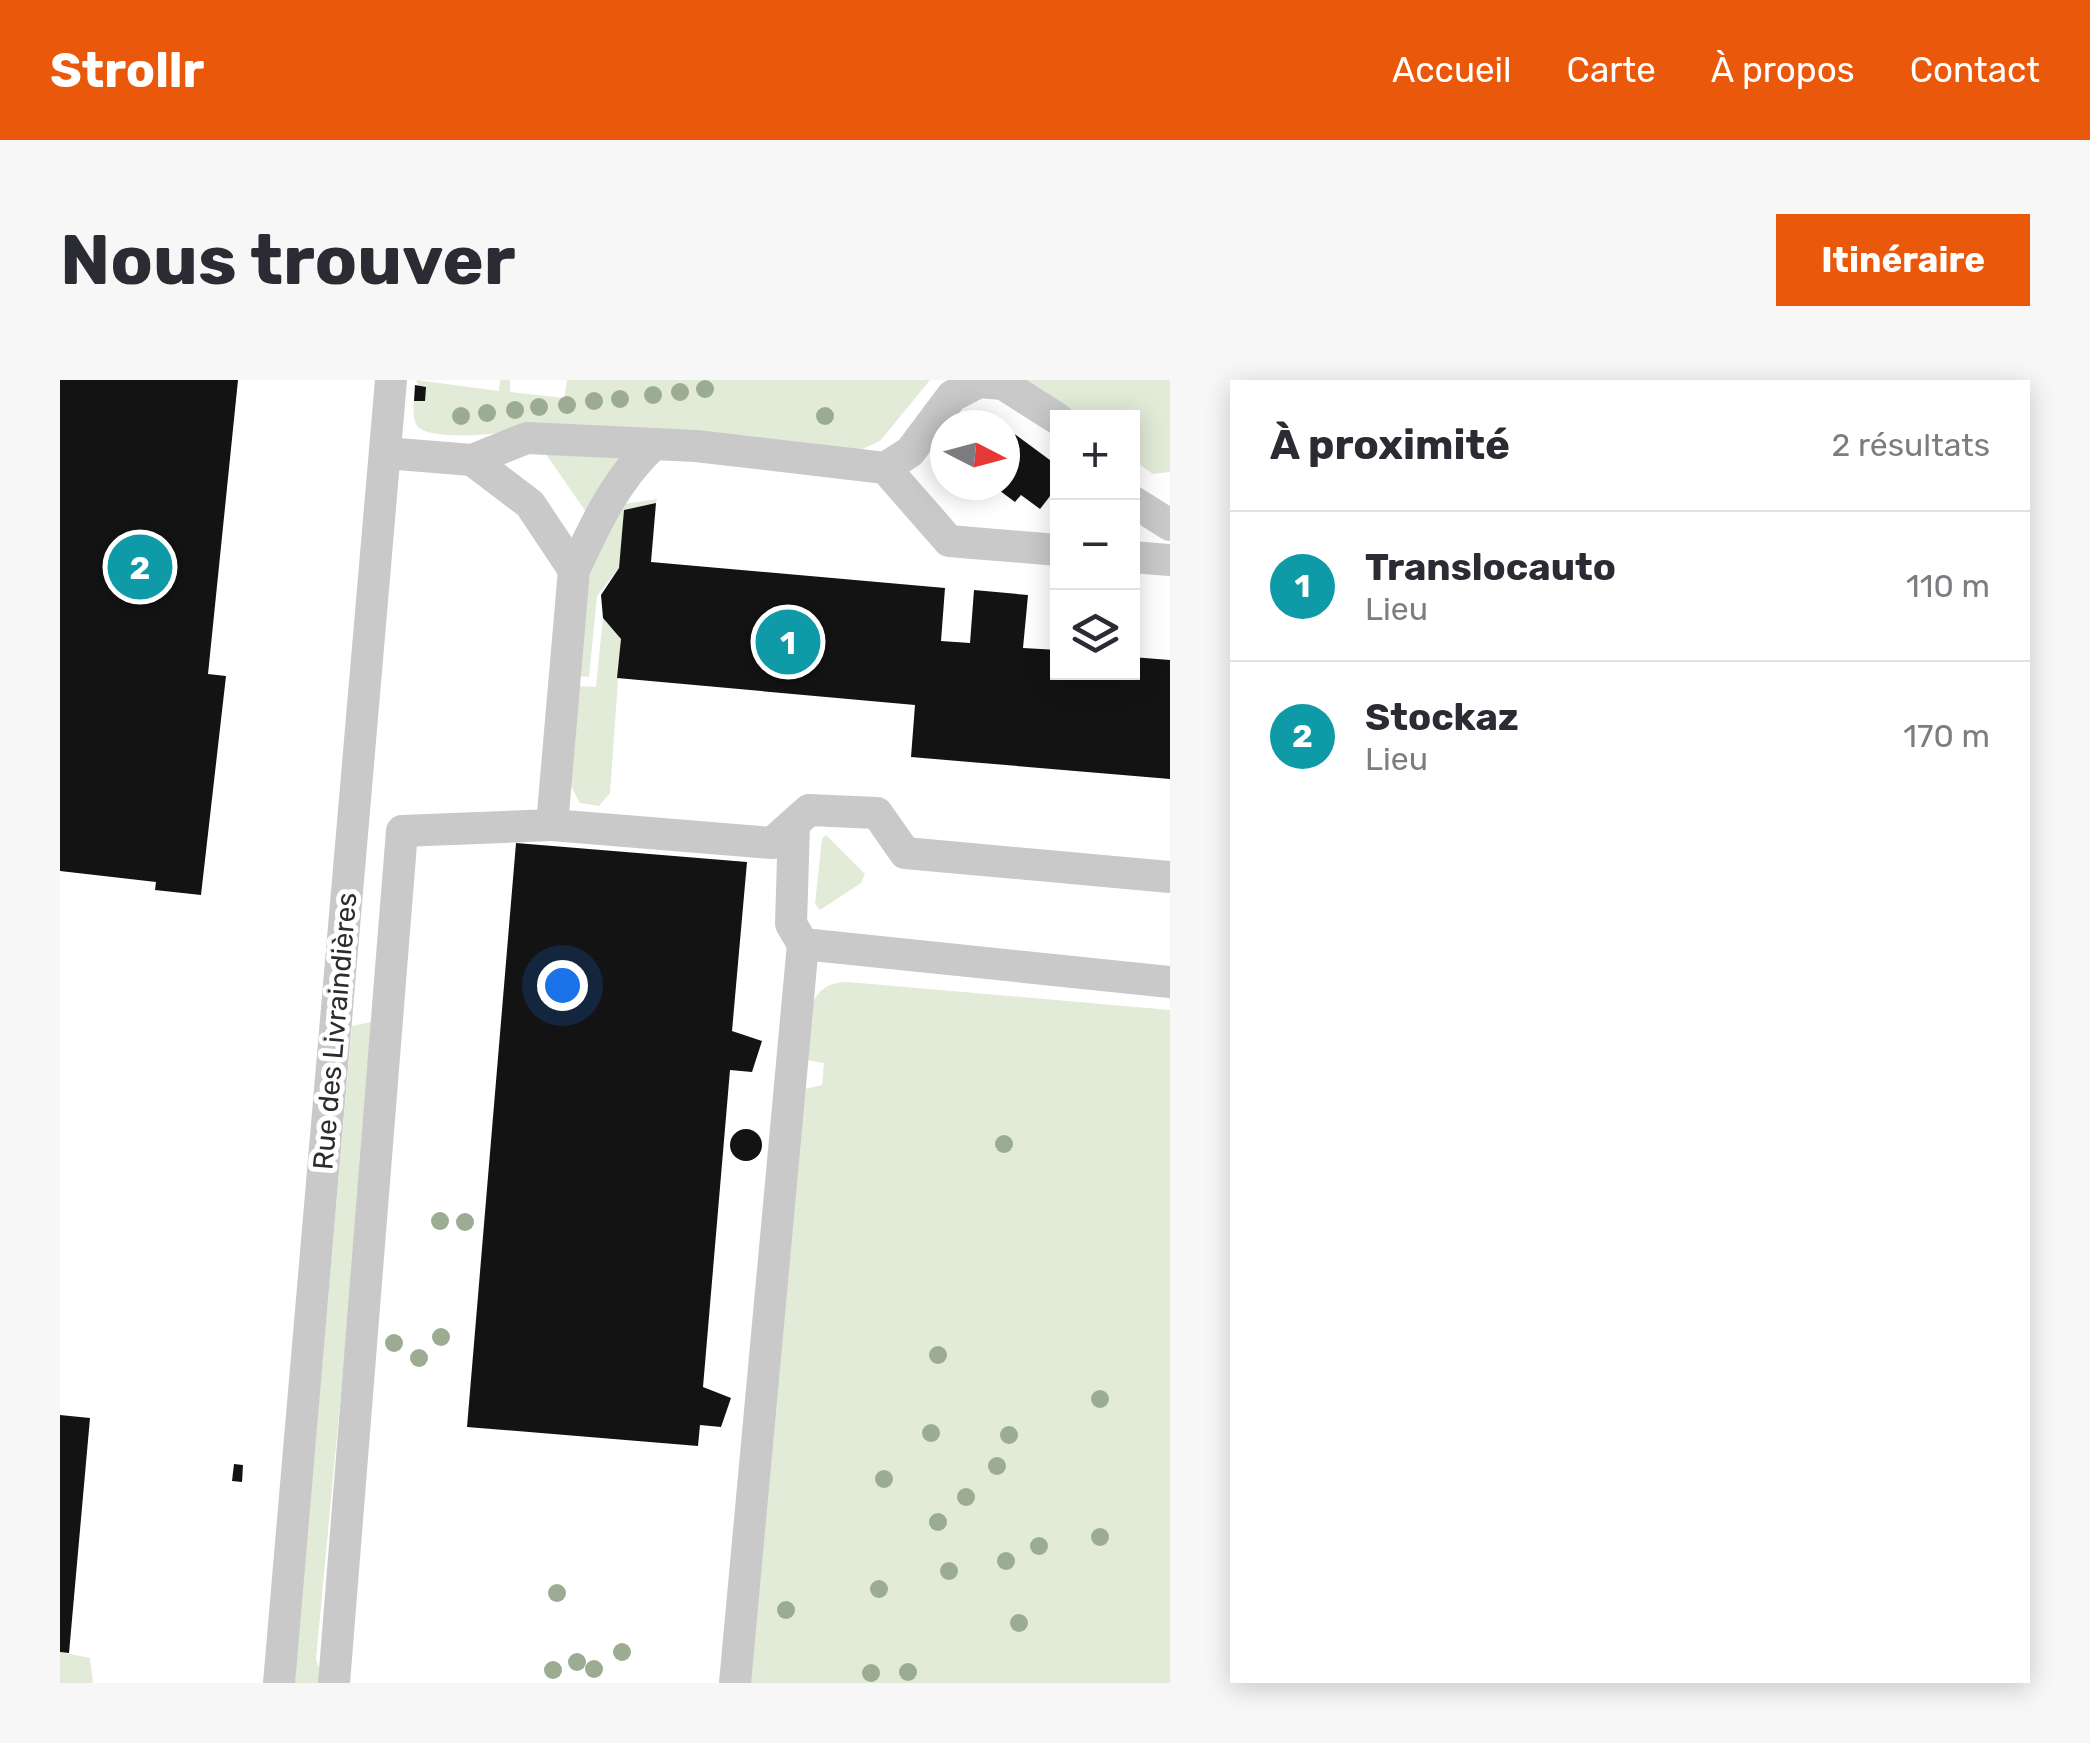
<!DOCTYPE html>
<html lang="fr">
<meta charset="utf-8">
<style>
:root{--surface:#fff;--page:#f7f7f7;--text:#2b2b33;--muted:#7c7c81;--line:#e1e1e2;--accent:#ea580c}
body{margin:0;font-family:Rubik,sans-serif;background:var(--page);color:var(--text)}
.controls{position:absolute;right:30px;top:30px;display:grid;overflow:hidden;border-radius:0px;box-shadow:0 5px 25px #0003}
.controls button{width:90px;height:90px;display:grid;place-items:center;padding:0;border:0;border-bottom:2px solid var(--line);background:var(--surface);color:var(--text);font:50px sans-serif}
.compass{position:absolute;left:870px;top:30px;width:90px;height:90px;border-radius:50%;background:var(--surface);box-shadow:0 5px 25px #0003;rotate:96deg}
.you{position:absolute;left:502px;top:605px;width:35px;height:35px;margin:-25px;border:8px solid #fff;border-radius:50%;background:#1a73e8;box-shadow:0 0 0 15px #1a73e833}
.badge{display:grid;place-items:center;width:65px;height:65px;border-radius:50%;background:var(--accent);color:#fff;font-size:32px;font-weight:700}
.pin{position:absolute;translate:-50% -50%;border:5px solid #fff;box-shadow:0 2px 10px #0006}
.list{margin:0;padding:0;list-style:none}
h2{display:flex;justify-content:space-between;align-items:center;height:130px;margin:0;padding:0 40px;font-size:42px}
h2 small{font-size:32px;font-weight:400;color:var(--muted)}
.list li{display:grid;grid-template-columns:65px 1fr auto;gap:30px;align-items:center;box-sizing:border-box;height:150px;padding:0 40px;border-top:2px solid var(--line)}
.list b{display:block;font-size:38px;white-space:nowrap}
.list p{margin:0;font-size:32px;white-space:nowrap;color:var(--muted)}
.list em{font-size:32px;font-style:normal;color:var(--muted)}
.icon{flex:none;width:55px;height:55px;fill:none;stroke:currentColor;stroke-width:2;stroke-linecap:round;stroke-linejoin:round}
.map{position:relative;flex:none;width:1110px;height:1303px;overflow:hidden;border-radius:0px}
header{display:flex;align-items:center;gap:60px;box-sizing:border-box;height:140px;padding:0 50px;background:var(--accent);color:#fff}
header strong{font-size:48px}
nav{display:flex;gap:55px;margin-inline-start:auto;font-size:35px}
.intro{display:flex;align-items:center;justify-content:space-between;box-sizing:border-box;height:240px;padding:0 60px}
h1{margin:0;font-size:70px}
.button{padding:25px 45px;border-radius:0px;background:var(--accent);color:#fff;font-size:35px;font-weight:700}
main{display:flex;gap:60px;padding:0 60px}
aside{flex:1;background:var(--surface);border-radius:0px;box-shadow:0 5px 25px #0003}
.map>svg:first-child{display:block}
.green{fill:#e1ebd8}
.building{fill:#131313}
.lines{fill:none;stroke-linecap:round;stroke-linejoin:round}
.minor{stroke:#c9c9c9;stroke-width:32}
.tree{fill:#9cac92}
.labels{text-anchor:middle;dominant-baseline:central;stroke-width:10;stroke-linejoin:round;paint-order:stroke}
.street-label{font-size:28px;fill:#2c2c2c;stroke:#fff}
</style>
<header>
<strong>Strollr</strong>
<nav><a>Accueil</a><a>Carte</a><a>À propos</a><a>Contact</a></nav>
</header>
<div class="intro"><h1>Nous trouver</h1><a class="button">Itinéraire</a></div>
<main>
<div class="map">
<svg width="1110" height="1303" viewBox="0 0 1110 1303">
<rect width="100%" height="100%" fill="#fff"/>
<!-- green -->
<g class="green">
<path d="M 356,0 L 439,11 L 440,0 L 450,0 L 450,12 L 504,18 L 507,0 L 870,0 L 820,61 L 800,70 C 696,63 589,50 484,50 C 445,50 407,61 368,52 C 352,48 353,35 354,21 L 365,21 Z"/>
<polygon points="966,0 1110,0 1110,92 1093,94 1073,80 1072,38 1016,37"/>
<polygon points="564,70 526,132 486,74"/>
<polygon points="597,119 596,123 564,130 559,188 537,216 529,297 518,296 530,191 564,124"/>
<polygon points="543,238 561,259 550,413 539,426 520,423 509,402 517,306 536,307"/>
<polygon points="766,455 805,494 801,503 760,530 755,524 762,459"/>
<path d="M 788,602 L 1110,630 L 1110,1303 L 689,1303 L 740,710 L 762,705 L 764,683 L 741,679 C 746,647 745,601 788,602 Z"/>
<polygon points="316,641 256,1279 264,1303 234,1303 292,646"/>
<polygon points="0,1272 30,1278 33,1303 0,1303"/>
</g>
<!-- building -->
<g class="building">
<polygon points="0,0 178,0 148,294 166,296 141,515 95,510 96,502 0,491"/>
<polygon points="355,5 366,7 365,21 354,21"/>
<polygon points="945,47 998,86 998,106 980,129 961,115 955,122 932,105 945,105"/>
<polygon points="596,123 591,182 885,208 881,261 910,263 914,210 968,215 963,268 998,270 998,292 1072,292 1072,277 1110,280 1110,399 851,377 855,325 557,298 561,259 543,238 541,215 559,188 564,130"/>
<polygon points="456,463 687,482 672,651 702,661 692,692 670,690 643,1007 671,1018 661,1047 640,1045 638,1066 407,1047"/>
<circle cx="686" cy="765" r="16"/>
<polygon points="0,1035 30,1038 9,1273 0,1272"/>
<polygon points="174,1084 183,1085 182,1102 172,1101"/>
</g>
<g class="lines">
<!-- minor -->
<g class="minor">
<polyline points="325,73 412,80 467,58 636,66 825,88 889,161 998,170"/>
<polyline points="825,88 850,72 892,16 919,2 943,4 998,39"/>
<polyline points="1072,121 1110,145"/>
<polyline points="1072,177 1110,180"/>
<path d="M 514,190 C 536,143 556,99 594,64"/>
<polyline points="734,444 731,544 743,564 1110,602"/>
<polyline points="492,445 712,463 749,430 817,433 845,473 1110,497"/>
<polyline points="219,1303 331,0"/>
<polyline points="274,1303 342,451 492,445 514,190 470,124 412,80"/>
<polyline points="675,1303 743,564"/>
</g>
</g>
<!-- trees -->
<g class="tree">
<circle cx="645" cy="9" r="9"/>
<circle cx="620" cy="12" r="9"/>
<circle cx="593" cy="15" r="9"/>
<circle cx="560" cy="19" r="9"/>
<circle cx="534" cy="21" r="9"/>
<circle cx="507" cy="25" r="9"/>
<circle cx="479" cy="27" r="9"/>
<circle cx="455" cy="30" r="9"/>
<circle cx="427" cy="33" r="9"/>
<circle cx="401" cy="36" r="9"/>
<circle cx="765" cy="36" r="9"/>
<circle cx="944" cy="764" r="9"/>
<circle cx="380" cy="841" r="9"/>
<circle cx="405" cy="842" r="9"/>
<circle cx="381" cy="957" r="9"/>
<circle cx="334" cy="963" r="9"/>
<circle cx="878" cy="975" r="9"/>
<circle cx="359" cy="978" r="9"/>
<circle cx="1040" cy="1019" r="9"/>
<circle cx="871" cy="1053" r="9"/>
<circle cx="949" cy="1055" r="9"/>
<circle cx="937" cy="1086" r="9"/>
<circle cx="824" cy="1099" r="9"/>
<circle cx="906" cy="1117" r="9"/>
<circle cx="878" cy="1142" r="9"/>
<circle cx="1040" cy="1157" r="9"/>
<circle cx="979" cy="1166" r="9"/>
<circle cx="946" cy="1181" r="9"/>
<circle cx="889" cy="1191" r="9"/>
<circle cx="819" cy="1209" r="9"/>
<circle cx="497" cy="1213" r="9"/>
<circle cx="726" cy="1230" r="9"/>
<circle cx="959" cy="1243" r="9"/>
<circle cx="562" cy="1272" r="9"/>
<circle cx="517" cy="1282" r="9"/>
<circle cx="534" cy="1289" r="9"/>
<circle cx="493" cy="1290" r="9"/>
<circle cx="848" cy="1292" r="9"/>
<circle cx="811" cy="1293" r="9"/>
</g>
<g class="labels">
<!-- street labels -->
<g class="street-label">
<text transform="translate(275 651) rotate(-85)">Rue des Livraindières</text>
</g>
</g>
</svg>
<div class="controls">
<button>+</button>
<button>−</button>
<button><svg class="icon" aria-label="layers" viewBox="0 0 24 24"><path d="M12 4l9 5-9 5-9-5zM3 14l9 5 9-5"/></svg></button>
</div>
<svg class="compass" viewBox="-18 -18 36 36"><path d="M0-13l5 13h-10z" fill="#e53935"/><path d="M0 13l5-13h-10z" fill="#7c7c81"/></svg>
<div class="you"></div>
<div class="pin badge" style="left:728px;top:262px;background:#0f9aa8">1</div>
<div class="pin badge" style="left:80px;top:187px;background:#0f9aa8">2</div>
</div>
<aside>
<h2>À proximité<small>2 résultats</small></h2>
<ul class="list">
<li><span class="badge" style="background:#0f9aa8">1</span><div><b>Translocauto</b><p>Lieu</p></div><em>110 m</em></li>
<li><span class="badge" style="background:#0f9aa8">2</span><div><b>Stockaz</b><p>Lieu</p></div><em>170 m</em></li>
</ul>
</aside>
</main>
